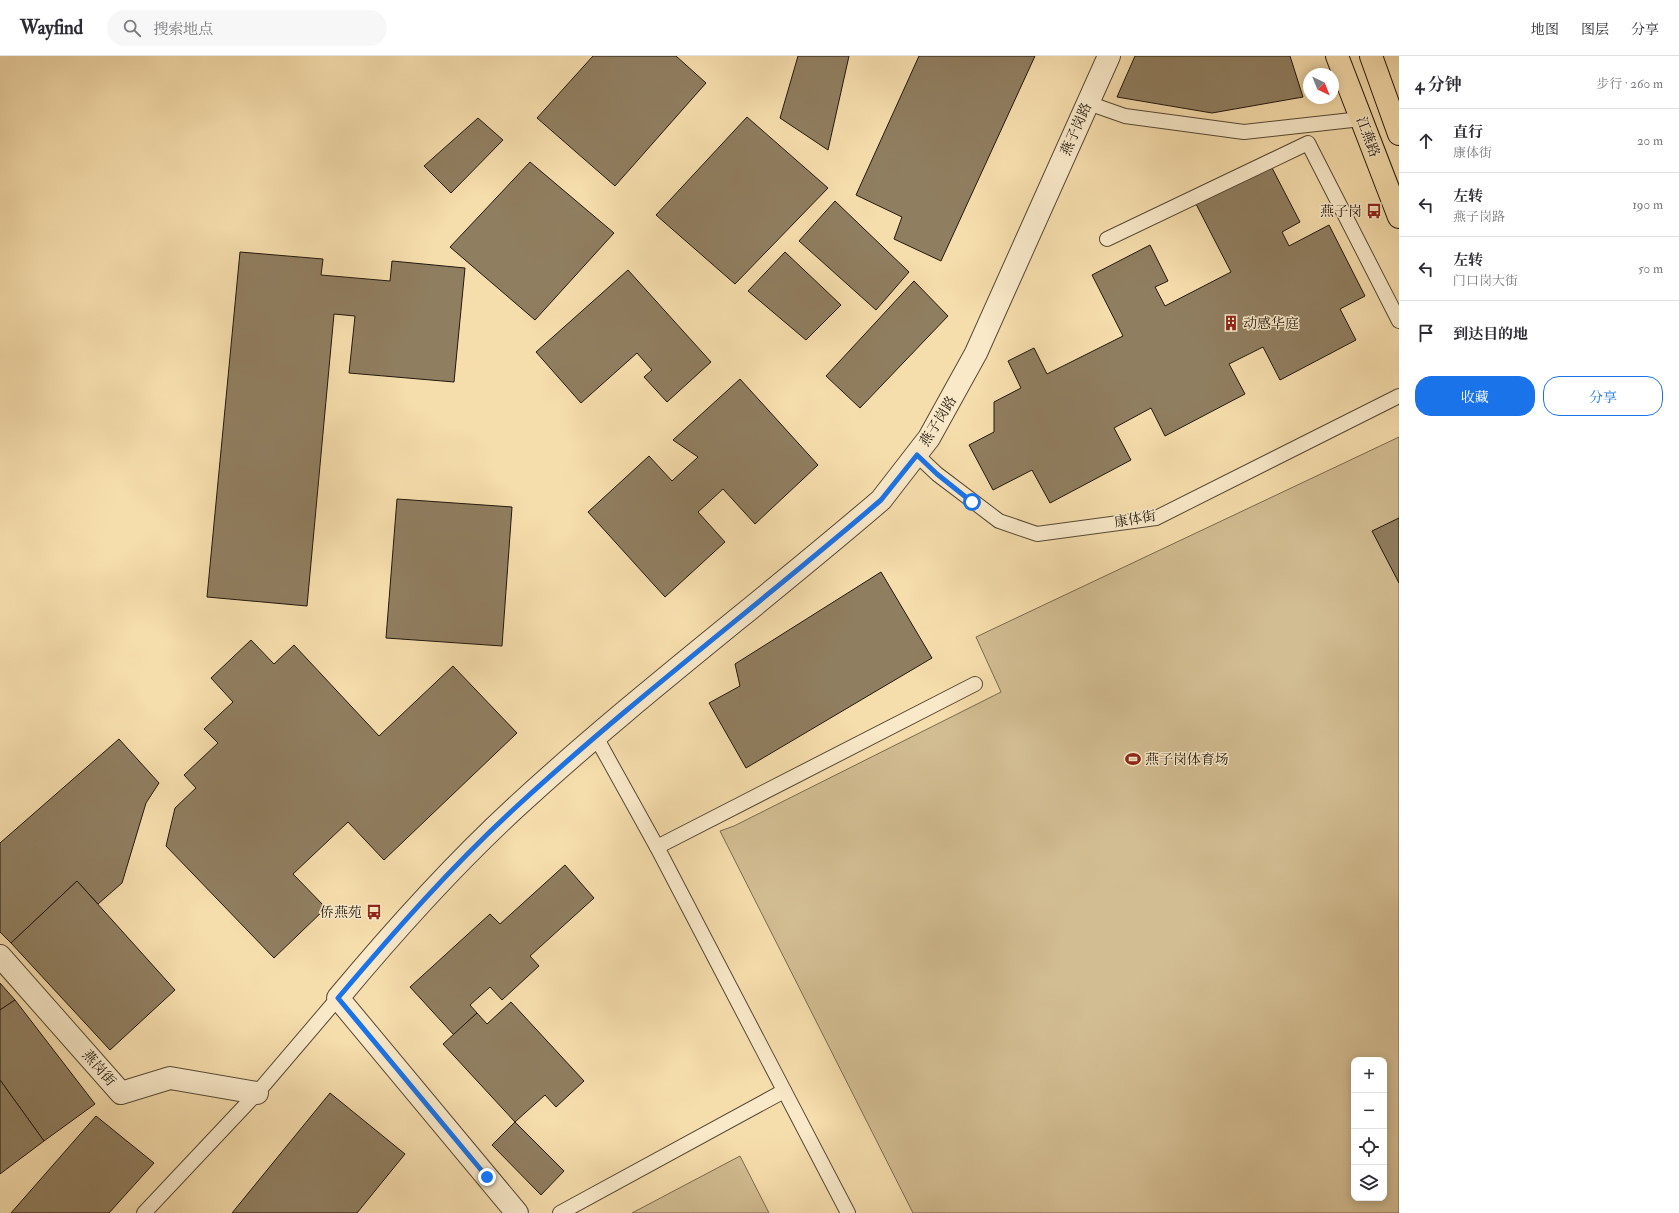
<!DOCTYPE html>
<html lang="zh">
<meta charset="utf-8">
<style>
:root{--surface:#fff;--page:#f7f7f7;--text:#2b2b33;--muted:#7c7c81;--line:#e1e1e2;--accent:#1a73e8}
body{margin:0;font-family:"IM FELL Double Pica","Noto Serif SC",serif;background:var(--page);color:var(--text)}
.controls{position:absolute;right:12px;bottom:12px;display:grid;overflow:hidden;border-radius:8px;box-shadow:0 2px 10px #0003}
.controls button{width:36px;height:36px;display:grid;place-items:center;padding:0;border:0;border-bottom:1px solid var(--line);background:var(--surface);color:var(--text);font:20px sans-serif}
.compass{position:absolute;left:1303px;top:12px;width:36px;height:36px;border-radius:50%;background:var(--surface);box-shadow:0 2px 10px #0003;rotate:137deg}
.stop{position:absolute;width:12px;height:12px;margin:-9px;border:3px solid #1a73e8;border-radius:50%;background:#fff}
.stop.end{background:#1a73e8;border-color:#fff;box-shadow:0 1px 4px #0008}
.list{margin:0;padding:0;list-style:none}
h2{display:flex;justify-content:space-between;align-items:center;height:52px;margin:0;padding:0 16px;font-size:17px}
h2 small{font-size:13px;font-weight:400;color:var(--muted)}
.list li{display:grid;grid-template-columns:26px 1fr auto;gap:12px;align-items:center;box-sizing:border-box;height:64px;padding:0 16px;border-top:1px solid var(--line)}
.list b{display:block;font-size:15px;white-space:nowrap}
.list p{margin:0;font-size:13px;white-space:nowrap;color:var(--muted)}
.list em{font-size:13px;font-style:normal;color:var(--muted)}
.actions{display:flex;gap:8px;padding:12px 16px}
.actions a{flex:1;padding:9px 0;border:1px solid var(--accent);border-radius:16px;text-align:center;font-size:14px;color:var(--accent)}
.actions .main{background:var(--accent);color:#fff}
.icon{flex:none;width:22px;height:22px;fill:none;stroke:currentColor;stroke-width:2;stroke-linecap:round;stroke-linejoin:round}
.map{position:relative;flex:none;width:1399px;height:1157px;overflow:hidden}
header{display:flex;align-items:center;gap:24px;box-sizing:border-box;height:56px;padding:0 20px;background:var(--surface);border-bottom:1px solid var(--line)}
header strong{font-size:19px}
nav{display:flex;gap:22px;margin-inline-start:auto;font-size:14px}
.search{width:280px;height:36px;background:var(--page);display:flex;align-items:center;gap:10px;box-sizing:border-box;padding:0 14px;border-radius:22px;color:var(--muted);font-size:15px}
main{display:flex}
aside{flex:1;background:var(--surface)}
.map>svg:first-child{display:block}
.green{fill:#d2bc91;stroke:#7a6a4f;fill-rule:evenodd}
.building{fill:#907e60;stroke:#21180d}
.lines{fill:none;stroke-linecap:round;stroke-linejoin:round}
.service-casing{stroke:#564935;stroke-width:16}
.minor-casing{stroke:#564935;stroke-width:24}
.tertiary-casing{stroke:#564935;stroke-width:24}
.primary-casing{stroke:#21180d;stroke-width:24}
.service{stroke:#f9e9c9;stroke-width:14}
.minor{stroke:#f9e9c9;stroke-width:22}
.tertiary{stroke:#f9e9c9;stroke-width:22}
.primary{stroke:#f6ddac;stroke-width:22}
.route{stroke:#1a73e8;stroke-width:5}
.labels{text-anchor:middle;dominant-baseline:central;stroke-width:3;stroke-linejoin:round;paint-order:stroke}
.street-label{font-size:14px;fill:#21180d;stroke:#f9e9c9}
.poi-label{font-size:14px;fill:#21180d;stroke:#f9e9c9;text-anchor:end}
</style>
<header>
<strong>Wayfind</strong>
<div class="search"><svg class="icon" aria-label="search" viewBox="0 0 24 24"><circle cx="10" cy="10" r="6"/><path d="M15 15l6 6"/></svg>搜索地点</div>
<nav><a>地图</a><a>图层</a><a>分享</a></nav>
</header>
<main>
<div class="map">
<svg width="1399" height="1157" viewBox="0 0 1399 1157">
<rect width="100%" height="100%" fill="#f6ddac"/>
<filter id="stains"><feTurbulence type="fractalNoise" baseFrequency=".005" numOctaves="4"/><feColorMatrix values="0 0 0 0 .2 0 0 0 0 .09 0 0 0 0 .02 0 0 0 .5 -.17"/></filter>
<radialGradient id="worn" r=".72"><stop offset=".6" stop-color="#630" stop-opacity="0"/><stop offset="1" stop-color="#630" stop-opacity=".3"/></radialGradient>
<!-- green -->
<g class="green">
<path d="M 1399,381 L 1399,1157 L 913,1157 L 720,775 L 734,770 L 1001,636 L 976,581 ZM 1354,1004 L 1384,1004 L 1384,1142 L 1354,1142 Z"/>
<polygon points="740,1100 769,1157 632,1157"/>
</g>
<!-- building -->
<g class="building">
<polygon points="593,0 676,0 706,27 615,130 537,62"/>
<polygon points="798,0 849,0 828,94 780,62"/>
<polygon points="919,0 1035,0 941,205 894,183 902,161 856,139"/>
<polygon points="1135,0 1290,0 1303,41 1212,57 1117,41"/>
<polygon points="747,61 828,132 735,228 656,159"/>
<polygon points="478,62 503,84 451,137 424,110"/>
<polygon points="530,106 614,177 535,264 450,191"/>
<polygon points="1271,110 1300,166 1282,176 1289,190 1329,169 1365,240 1340,253 1356,284 1280,324 1263,291 1229,308 1245,338 1165,380 1151,352 1114,372 1131,404 1050,447 1032,414 993,434 969,389 994,376 994,346 1021,332 1008,305 1034,292 1047,318 1123,280 1092,219 1150,189 1168,225 1155,231 1165,250 1231,216 1196,148"/>
<polygon points="835,145 909,216 876,254 799,185"/>
<polygon points="240,196 323,203 321,219 390,225 392,205 465,212 454,326 349,317 355,260 334,258 307,550 207,541"/>
<polygon points="785,196 841,249 806,284 748,235"/>
<polygon points="628,214 711,306 667,346 644,321 652,314 637,297 581,347 536,296"/>
<polygon points="914,225 948,260 860,352 826,320"/>
<polygon points="740,323 818,409 755,468 723,433 698,456 725,486 665,541 588,456 649,400 672,425 698,401 673,384"/>
<polygon points="397,443 512,451 502,590 386,582"/>
<polygon points="1399,462 1399,527 1372,475"/>
<polygon points="881,516 932,602 746,712 709,647 740,630 735,608"/>
<polygon points="251,584 274,608 294,589 379,680 453,610 517,677 384,804 348,766 293,818 326,852 274,902 166,790 175,752 196,732 184,719 218,687 204,673 233,646 211,622"/>
<polygon points="119,683 159,727 146,747 122,827 98,848 77,825 11,887 0,876 0,787"/>
<polygon points="565,809 594,842 530,900 539,910 502,944 490,931 470,949 477,957 454,979 410,931 490,858 500,868"/>
<polygon points="77,825 175,934 110,994 11,887"/>
<polygon points="0,927 15,944 0,954"/>
<polygon points="15,944 95,1048 44,1085 0,1024 0,954"/>
<polygon points="511,946 584,1025 556,1051 545,1039 515,1066 443,988 477,957 487,968"/>
<polygon points="0,1024 44,1085 0,1118"/>
<polygon points="330,1037 405,1098 357,1157 232,1157"/>
<polygon points="96,1060 154,1107 109,1157 11,1157"/>
<polygon points="515,1066 564,1115 541,1139 492,1089"/>
</g>
<g class="lines">
<defs>
<g id="service">
<polyline points="1088,47 1125,60 1244,76 1361,63"/>
<polyline points="1107,183 1308,87 1399,265"/>
<polyline points="917,399 937,418 999,465 1037,478 1156,462 1399,340"/>
<polyline points="596,681 657,791 848,1157"/>
<polyline points="657,791 975,628"/>
<polyline points="144,1157 257,1037 338,942"/>
<polyline points="560,1157 784,1035"/>
</g>
<polyline id="minor" points="0,900 121,1037 170,1022 257,1037"/>
<path id="tertiary" d="M 517,1157 L 338,942 C 393,876 451,811 515,752 C 632,644 760,548 881,444 L 929,382 L 976,297 L 1109,0"/>
<g id="primary">
<polyline points="1337,0 1399,161"/>
<polyline points="1371,0 1399,78"/>
</g>
</defs>
<!-- service casing -->
<use href="#service" class="service-casing"/>
<!-- minor casing -->
<use href="#minor" class="minor-casing"/>
<!-- tertiary casing -->
<use href="#tertiary" class="tertiary-casing"/>
<!-- primary casing -->
<use href="#primary" class="primary-casing"/>
<!-- service -->
<use href="#service" class="service"/>
<!-- minor -->
<use href="#minor" class="minor"/>
<!-- tertiary -->
<use href="#tertiary" class="tertiary"/>
<!-- primary -->
<use href="#primary" class="primary"/>
</g>
<g class="lines">
<!-- route -->
<path class="route" d="M 487,1121 L 338,942 C 394,876 451,811 515,752 C 632,644 760,548 881,444 L 917,399 L 937,418 L 972,446"/>
</g>
<!-- icons -->
<defs>
<symbol id="bus-bare" viewBox="-9 -9 18 18"><path d="M-5-6H5V4H4V6H2V4H-2V6H-4V4H-5ZM-3.5-4V0h7V-4ZM-3.5 1.2v1.5H-2V1.2ZM2 1.2v1.5H3.5V1.2Z" fill="#8f2418" stroke="#f9e9c9" stroke-width="2.5" paint-order="stroke"/></symbol>
<symbol id="building-bare" viewBox="-9 -9 18 18"><path d="M-4-6H4V6H1V3H-1V6H-4ZM-2.5-4.3h1.7v1.8h-1.7ZM.8-4.3h1.7v1.8H.8ZM-2.5-1h1.7V.8h-1.7ZM.8-1h1.7V.8H.8Z" fill="#8f2418" stroke="#f9e9c9" stroke-width="2.5" paint-order="stroke"/></symbol>
<symbol id="stadium-bare" viewBox="-9 -9 18 18"><path d="M0-5a6.5 5 0 1 0 0 10a6.5 5 0 1 0 0-10ZM-3.5-1.8h7v3.6h-7Z" fill="#8f2418" stroke="#f9e9c9" stroke-width="2.5" paint-order="stroke"/></symbol>
</defs>
<g fill-rule="evenodd">
<use href="#bus-bare" x="1363" y="144" width="22" height="22"/>
<use href="#building-bare" x="1220" y="256" width="22" height="22"/>
<use href="#stadium-bare" x="1122" y="692" width="22" height="22"/>
<use href="#bus-bare" x="363" y="845" width="22" height="22"/>
</g>
<g class="labels">
<!-- street labels -->
<g class="street-label">
<text transform="translate(1076 73) rotate(-66)">燕子岗路</text>
<text transform="translate(1368 81) rotate(70)">江燕路</text>
<text transform="translate(938 365) rotate(-58)">燕子岗路</text>
<text transform="translate(1135 463) rotate(-10)">康体街</text>
<text transform="translate(99 1012) rotate(49)">燕岗街</text>
</g>
<!-- poi labels -->
<g class="poi-label">
<text x="1362" y="155">燕子岗</text>
<text x="1243" y="267" text-anchor="start">动感华庭</text>
<text x="1145" y="703" text-anchor="start">燕子岗体育场</text>
<text x="362" y="856">侨燕苑</text>
</g>
</g>
<rect width="100%" height="100%" filter="url(#stains)"/>
<rect width="100%" height="100%" fill="url(#worn)"/>
</svg>
<div class="controls">
<button>+</button>
<button>−</button>
<button><svg class="icon" aria-label="locate" viewBox="0 0 24 24"><circle cx="12" cy="12" r="6"/><path d="M12 2v4M12 18v4M2 12h4M18 12h4"/></svg></button>
<button><svg class="icon" aria-label="layers" viewBox="0 0 24 24"><path d="M12 4l9 5-9 5-9-5zM3 14l9 5 9-5"/></svg></button>
</div>
<svg class="compass" viewBox="-18 -18 36 36"><path d="M0-13l5 13h-10z" fill="#e53935"/><path d="M0 13l5-13h-10z" fill="#7c7c81"/></svg>
<div class="stop" style="left:972px;top:446px"></div>
<div class="stop end" style="left:487px;top:1121px"></div>
</div>
<aside>
<h2>4 分钟<small>步行 · 260 m</small></h2>
<ul class="list">
<li><svg class="icon" aria-label="ahead" viewBox="0 0 24 24"><path d="M12 20V5M6 11l6-6 6 6"/></svg><div><b>直行</b><p>康体街</p></div><em>20 m</em></li>
<li><svg class="icon" aria-label="left" viewBox="0 0 24 24"><path d="M17 20v-9H6M10 6l-5 5 5 5"/></svg><div><b>左转</b><p>燕子岗路</p></div><em>190 m</em></li>
<li><svg class="icon" aria-label="left" viewBox="0 0 24 24"><path d="M17 20v-9H6M10 6l-5 5 5 5"/></svg><div><b>左转</b><p>门口岗大街</p></div><em>50 m</em></li>
<li><svg class="icon" aria-label="arrive" viewBox="0 0 24 24"><path d="M6 21V4h12l-3 4 3 4H6"/></svg><div><b>到达目的地</b></div></li>
</ul>
<div class="actions"><a class="main">收藏</a><a>分享</a></div>
</aside>
</main>
